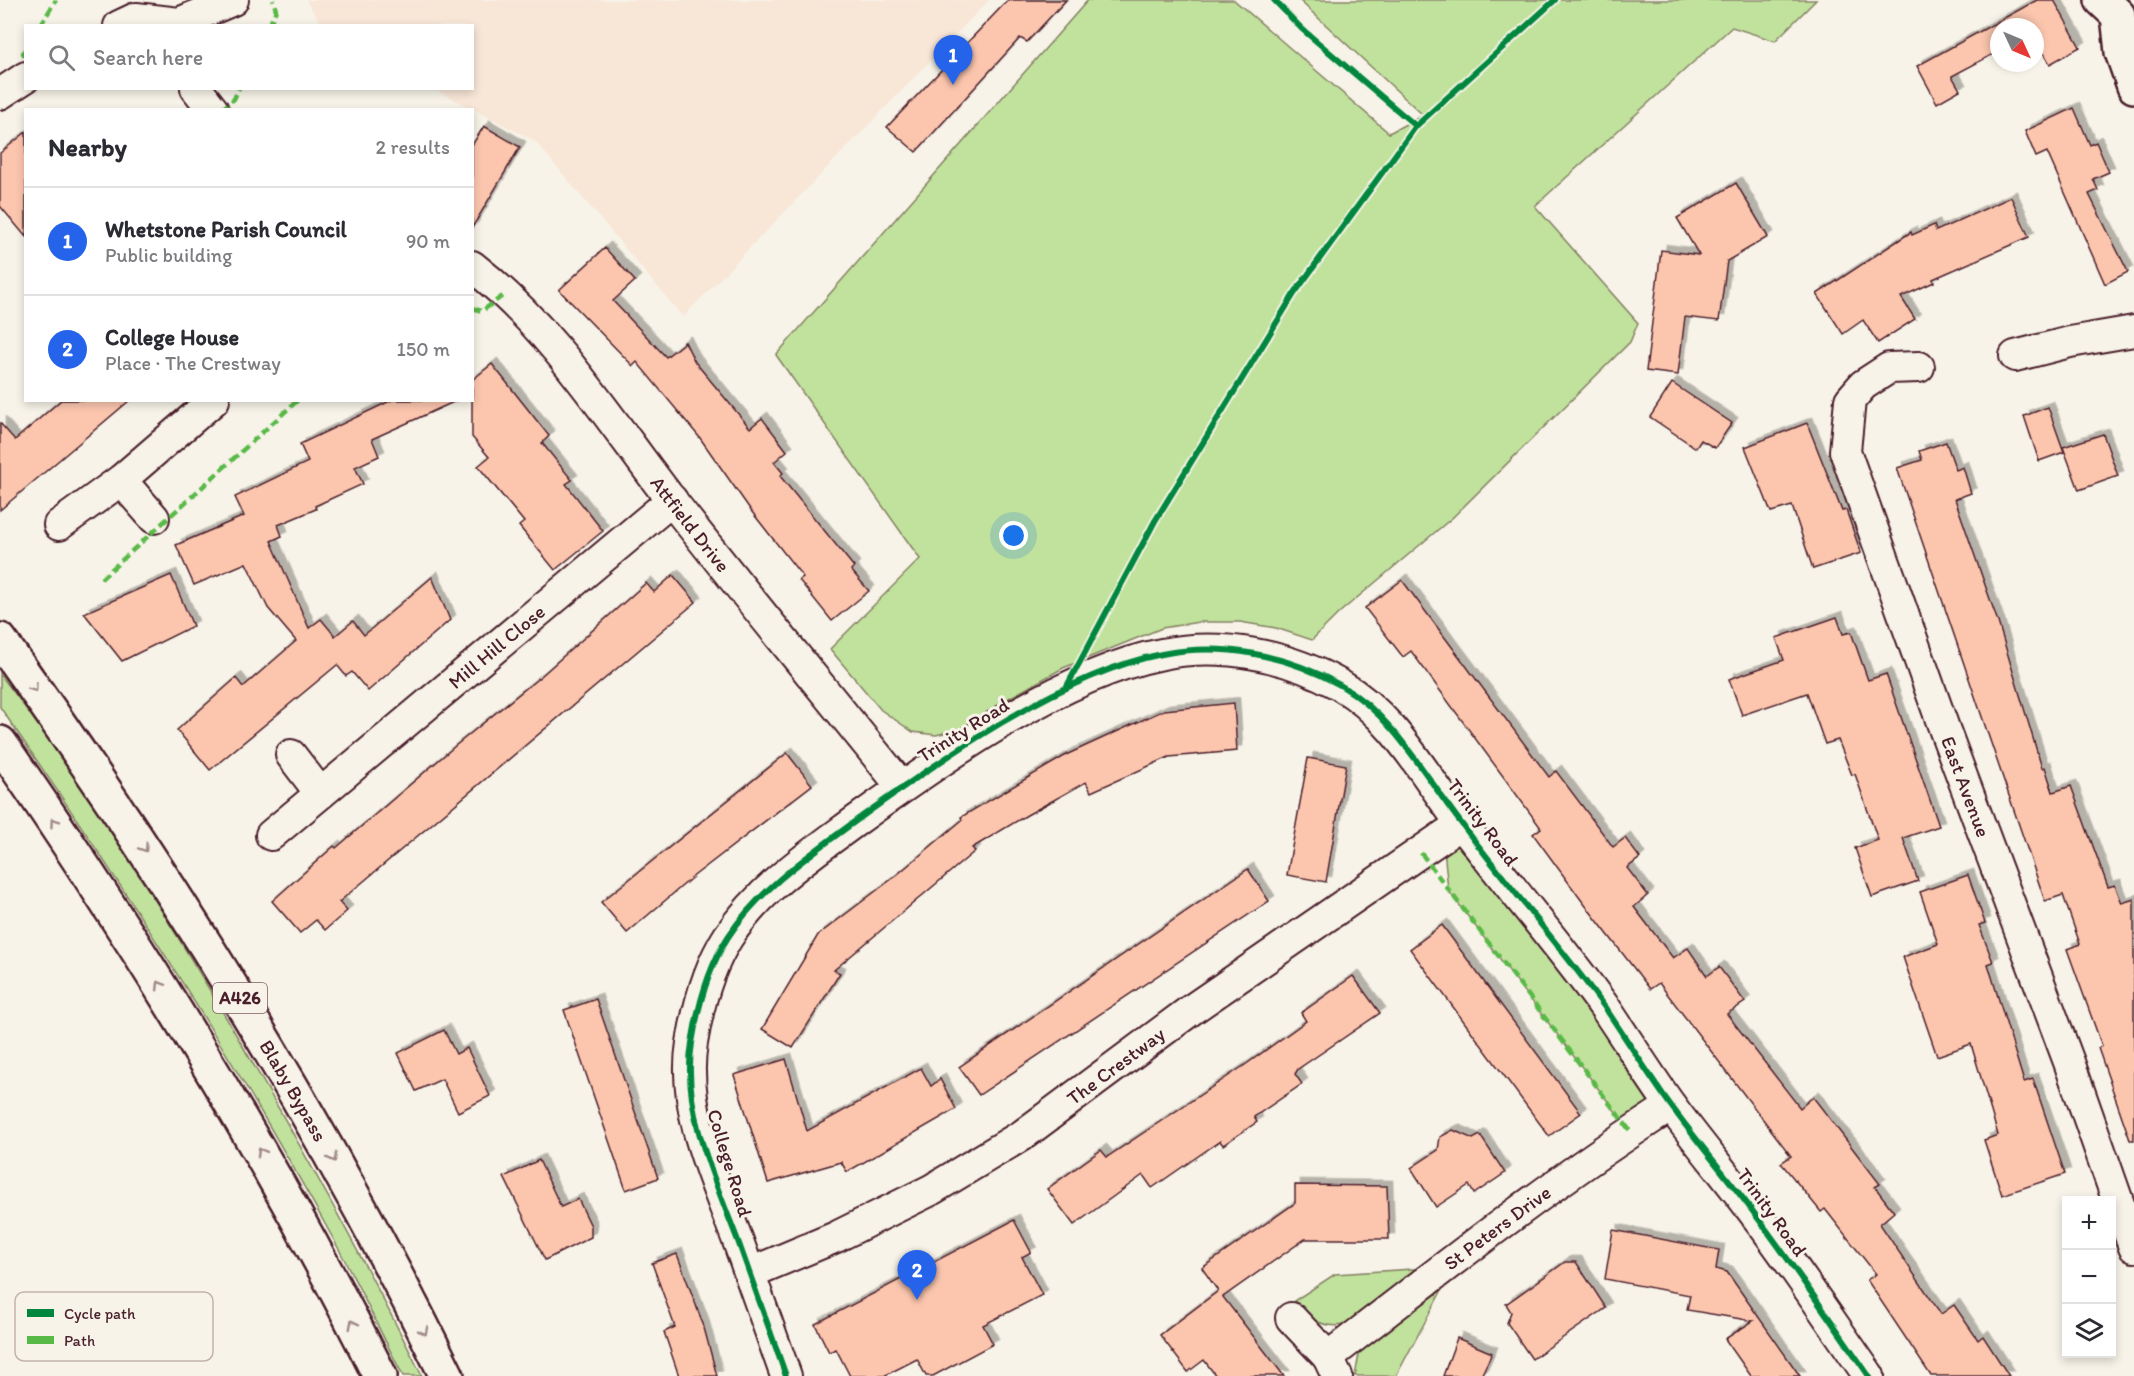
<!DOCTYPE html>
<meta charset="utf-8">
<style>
:root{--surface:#fff;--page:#f7f7f7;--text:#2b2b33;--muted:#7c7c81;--line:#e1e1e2;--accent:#2563eb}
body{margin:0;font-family:Itim,sans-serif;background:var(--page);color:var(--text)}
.controls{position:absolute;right:18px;bottom:18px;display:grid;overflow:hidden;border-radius:0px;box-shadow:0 3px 9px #0003}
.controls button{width:54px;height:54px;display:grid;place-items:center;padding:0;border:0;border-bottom:2px solid var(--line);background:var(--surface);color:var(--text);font:30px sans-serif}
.compass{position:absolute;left:1990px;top:18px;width:54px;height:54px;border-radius:50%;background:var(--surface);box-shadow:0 3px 9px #0003;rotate:134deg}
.you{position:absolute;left:1014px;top:536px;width:21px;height:21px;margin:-15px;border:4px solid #fff;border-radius:50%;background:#1a73e8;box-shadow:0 0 0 9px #1a73e833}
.badge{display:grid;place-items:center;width:39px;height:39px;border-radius:50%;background:var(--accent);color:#fff;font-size:20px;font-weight:700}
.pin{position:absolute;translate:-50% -50px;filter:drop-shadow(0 2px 3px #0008)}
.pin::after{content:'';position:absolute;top:32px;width:21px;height:18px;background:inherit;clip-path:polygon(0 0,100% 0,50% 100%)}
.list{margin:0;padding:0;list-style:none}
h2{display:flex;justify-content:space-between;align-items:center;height:78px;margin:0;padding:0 24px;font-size:26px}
h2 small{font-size:20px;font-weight:400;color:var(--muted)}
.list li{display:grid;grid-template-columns:39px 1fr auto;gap:18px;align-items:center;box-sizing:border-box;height:108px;padding:0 24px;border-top:2px solid var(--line)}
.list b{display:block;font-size:22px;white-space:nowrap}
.list p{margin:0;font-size:20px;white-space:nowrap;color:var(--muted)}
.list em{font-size:20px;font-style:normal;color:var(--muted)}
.icon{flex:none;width:33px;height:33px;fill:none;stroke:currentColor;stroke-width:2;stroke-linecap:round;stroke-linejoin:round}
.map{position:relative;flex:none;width:2134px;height:1376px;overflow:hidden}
.search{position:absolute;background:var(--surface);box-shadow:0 3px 9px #0003;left:24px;top:24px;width:450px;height:66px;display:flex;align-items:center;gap:15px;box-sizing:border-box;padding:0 21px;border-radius:0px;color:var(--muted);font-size:22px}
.panel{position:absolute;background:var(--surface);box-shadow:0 3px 9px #0003;left:24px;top:108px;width:450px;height:294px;border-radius:0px}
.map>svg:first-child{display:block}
.built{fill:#f8e6d7}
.green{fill:#c0e29c;stroke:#858064;stroke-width:1.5}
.building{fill:#fcc6ae;stroke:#4a1f2b;stroke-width:1.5;filter:url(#shadow)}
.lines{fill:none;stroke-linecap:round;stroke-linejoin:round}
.street-casing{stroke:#4a1f2b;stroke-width:34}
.secondary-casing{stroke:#4a1f2b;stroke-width:38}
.primary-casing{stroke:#4a1f2b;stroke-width:38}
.street{stroke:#f7f3e8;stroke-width:30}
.secondary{stroke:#f7f3e8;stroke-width:33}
.primary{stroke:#f7f3e8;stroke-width:33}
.quiet{stroke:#58b947;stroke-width:4.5;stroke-dasharray:9 4.5;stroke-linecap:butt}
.cycleway-casing{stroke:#f7f3e8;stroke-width:10}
.cycleway{stroke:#00873e;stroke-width:6}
.oneway{stroke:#a0898a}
.labels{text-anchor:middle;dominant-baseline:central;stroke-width:6;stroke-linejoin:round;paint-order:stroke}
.shield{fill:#f7f3e8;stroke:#7e5f64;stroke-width:1.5}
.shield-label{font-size:18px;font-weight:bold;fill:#4a1f2b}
.street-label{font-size:20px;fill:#4a1f2b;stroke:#f7f3e8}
.key{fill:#f7f3e8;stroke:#c3b3af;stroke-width:1.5}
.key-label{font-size:16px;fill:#4a1f2b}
</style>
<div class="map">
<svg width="2134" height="1376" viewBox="0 0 2134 1376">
<defs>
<filter id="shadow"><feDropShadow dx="5.5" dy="-5.5" stdDeviation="0" flood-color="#0004"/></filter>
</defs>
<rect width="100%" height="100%" fill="#f7f3e8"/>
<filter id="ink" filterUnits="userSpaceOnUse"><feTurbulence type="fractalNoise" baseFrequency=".0167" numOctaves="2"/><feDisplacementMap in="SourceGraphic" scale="12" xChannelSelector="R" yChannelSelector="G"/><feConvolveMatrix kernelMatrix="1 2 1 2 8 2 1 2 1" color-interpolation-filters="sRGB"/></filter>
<g filter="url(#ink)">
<!-- built -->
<polygon class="built" points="306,0 989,0 683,317 535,141 434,89 472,88 472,26 322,25"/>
<!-- green -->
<g class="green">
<polygon points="1088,0 1234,0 1389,133 1423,115 1299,0 1816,0 1775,41 1732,27 1535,206 1638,323 1630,342 1452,518 1339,613 1312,640 1276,628 1240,622 1199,622 1162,628 1063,668 1002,702 968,727 936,735 913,732 881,710 830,649 920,559 776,355"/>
<path d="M 0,674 C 88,789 165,913 238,1038 C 303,1149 365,1261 422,1376 L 403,1376 C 380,1331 359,1286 335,1242 C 234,1057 120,880 0,707 Z"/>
<polygon points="1461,824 1671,1106 1631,1132 1448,890 1443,838"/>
<path d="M 1429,1268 C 1390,1299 1337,1360 1294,1301 L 1335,1274 Z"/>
<polygon points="1442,1290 1396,1376 1355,1376 1360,1349"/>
</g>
<!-- building -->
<g class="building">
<polygon points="1008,0 1066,0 1027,42 1020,38 916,152 887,127"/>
<polygon points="2037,0 2054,0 2080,47 2050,64 2035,37 2035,27 1999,27 1999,51 1952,76 1960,90 1937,103 1917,66"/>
<polygon points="2074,108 2090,145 2096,142 2109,172 2093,179 2098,190 2089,194 2128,272 2105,284 2047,152 2036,157 2025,131"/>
<polygon points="484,126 520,147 472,228 472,145"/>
<polygon points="26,132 26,237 0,206 0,153"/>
<polygon points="1736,183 1768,237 1727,261 1719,321 1685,317 1678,375 1646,371 1661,250 1699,255 1677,218"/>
<polygon points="2011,197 2029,237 1933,279 1934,282 1901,297 1915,319 1878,343 1863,320 1843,334 1817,294 1911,232 1912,235 1934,225 1936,231"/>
<polygon points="605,248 635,281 613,301 666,357 685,342 695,362 750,428 762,418 787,451 774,462 783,473 780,476 854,567 851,570 869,591 832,621 799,580 803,577 752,512 700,438 637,362 633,366 559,290"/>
<polygon points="492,364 549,436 542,443 572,480 566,484 603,531 555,570 519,526 524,522 478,466 489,457 472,437 472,380"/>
<polygon points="1672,383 1732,423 1715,448 1701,440 1696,448 1650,417"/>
<polygon points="61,400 130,400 0,510 0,423 15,440"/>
<polygon points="392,400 458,400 372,439 379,456 355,467 363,484 315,506 316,509 278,525 282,536 271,541 309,628 321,619 335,636 353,621 364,635 432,577 450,620 368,691 352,672 346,676 337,665 210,770 177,730 236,678 243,687 296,641 268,608 246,563 194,585 176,545 244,516 235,497 308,462 300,444"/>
<polygon points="2048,407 2064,452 2039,461 2024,416"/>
<polygon points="1807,423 1842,511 1846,510 1861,553 1813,569 1792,506 1771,512 1745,447"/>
<polygon points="2103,434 2118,476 2079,490 2063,447"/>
<polygon points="1946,442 1956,470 1963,467 1971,493 1955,499 1998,622 2042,768 2045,767 2053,792 2071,786 2108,887 2115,885 2122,903 2134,899 2134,1140 2130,1140 2098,1048 2102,1046 2067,949 2080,944 2063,895 2045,901 1897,468 1922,460 1919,451"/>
<polygon points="171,575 193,626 122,661 84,613"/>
<polygon points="673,575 696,602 339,902 347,911 325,930 316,920 300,933 272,901 334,846 336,848 455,746 541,676 646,583 654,592"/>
<polygon points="1402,580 1549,777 1556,771 1613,847 1625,838 1640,858 1627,868 1648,895 1634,907 1673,958 1688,948 1707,976 1719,967 1745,1002 1727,1014 1800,1108 1813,1097 1850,1145 1880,1184 1875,1187 1894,1212 1880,1224 1941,1314 1954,1305 1978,1340 1983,1336 2009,1376 1931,1376 1867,1280 1876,1274 1825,1209 1821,1212 1781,1163 1791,1156 1659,983 1650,989 1582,901 1533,834 1541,828 1411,651 1403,657 1365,608"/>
<polygon points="1837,617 1843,634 1851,632 1868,680 1886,674 1939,826 1903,838 1918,881 1872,897 1855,848 1878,840 1855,774 1852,775 1838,740 1825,744 1807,693 1742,715 1729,679 1784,660 1776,638"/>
<polygon points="1234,703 1237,751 1169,757 1091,792 1086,782 1027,815 972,848 975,851 834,970 840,973 793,1048 762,1029 818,935 893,878 962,820 961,817 1068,754 1164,710"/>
<polygon points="787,753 812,785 695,875 627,933 601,902"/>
<polygon points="1308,758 1346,765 1326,882 1287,875"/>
<polygon points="1248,869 1269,901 979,1095 959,1067"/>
<polygon points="1968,875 1985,923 1979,925 1993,962 1988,964 2024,1082 2033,1079 2065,1174 2002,1195 1984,1140 1998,1135 1971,1044 1937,1056 1903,957 1938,944 1920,892"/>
<polygon points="1442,925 1581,1113 1549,1136 1410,949"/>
<polygon points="1353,976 1380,1013 1298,1069 1295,1074 1302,1084 1254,1117 1257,1122 1223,1145 1220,1141 1152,1188 1143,1175 1074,1225 1047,1189 1101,1150 1107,1157 1245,1065 1306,1021 1301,1013"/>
<polygon points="596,999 658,1178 626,1190 564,1010"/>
<polygon points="444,1030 456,1054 467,1048 490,1096 458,1112 442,1079 416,1091 398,1053"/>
<polygon points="786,1059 807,1131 921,1068 931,1086 940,1079 956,1109 847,1172 841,1162 768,1183 734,1075"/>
<polygon points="1453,1130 1473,1139 1480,1135 1505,1173 1474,1194 1469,1185 1436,1207 1411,1168 1438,1150 1440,1137"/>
<polygon points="539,1160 561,1207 578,1199 591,1226 591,1237 545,1260 504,1177"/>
<polygon points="1295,1185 1387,1186 1389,1239 1305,1239 1223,1297 1284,1376 1216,1376 1204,1360 1188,1372 1160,1335 1218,1291 1202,1268 1295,1203"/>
<polygon points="1014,1220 1031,1252 1022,1257 1042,1295 983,1325 993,1344 933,1376 926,1376 917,1359 884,1376 850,1376 836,1349 829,1352 815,1324"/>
<polygon points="1613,1230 1719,1250 1716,1269 1727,1272 1800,1376 1751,1376 1725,1339 1753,1321 1687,1310 1690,1295 1605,1279"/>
<polygon points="677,1254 703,1324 717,1376 679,1376 664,1332 675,1327 652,1263"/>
<polygon points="1565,1262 1576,1262 1606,1308 1532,1359 1507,1323 1511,1312 1506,1304"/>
<polygon points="1457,1338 1492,1353 1481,1376 1443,1376"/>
</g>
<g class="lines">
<defs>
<g id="street">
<polyline points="119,26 136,18 179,23 233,0"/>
<polyline points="196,88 213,110"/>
<polyline points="0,94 26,77"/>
<path id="s1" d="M 472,266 C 552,328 609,419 669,497 C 745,595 825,691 902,787"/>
<polyline points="2015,356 2070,342 2134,331"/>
<path id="s2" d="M 1919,367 L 1889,368 L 1863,385 L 1850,400 L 1845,451 L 1945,731 L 2069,1062 L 2134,1247"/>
<polyline points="121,480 154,518"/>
<polyline points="59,525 121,480 214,400"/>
<polyline points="291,755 320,793"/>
<path id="s3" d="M 271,835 L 672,500"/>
<path id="s4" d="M 750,1273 L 836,1237 L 931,1190 L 1024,1134 L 1191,1010 L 1461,824"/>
<polyline points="1291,1318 1328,1357"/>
<path d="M 786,1376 C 770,1331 754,1286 738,1241 C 715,1180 681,1109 692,1043 C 698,1006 708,968 728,937 C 760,888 811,854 857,820 C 940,760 1061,674 1162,654 C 1222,642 1287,655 1340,685 C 1394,716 1424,775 1461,823 C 1508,886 1560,945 1606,1009 C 1627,1040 1647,1072 1669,1103 C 1695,1139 1724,1173 1751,1209 C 1792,1263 1830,1320 1869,1376"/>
<path id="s5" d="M 1337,1376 L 1328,1357 C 1439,1271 1552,1182 1671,1106"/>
</g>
<polyline id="secondary" points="2102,0 2118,15 2122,52 2134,86"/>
<g id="primary">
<path id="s6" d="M 0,640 C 168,874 320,1117 447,1376"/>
<path d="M 0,743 C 140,946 270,1155 380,1376"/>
</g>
</defs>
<!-- street casing -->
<use href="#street" class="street-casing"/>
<!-- secondary casing -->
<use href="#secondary" class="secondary-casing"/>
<!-- primary casing -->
<use href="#primary" class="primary-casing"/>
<!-- street -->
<use href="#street" class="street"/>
<!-- secondary -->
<use href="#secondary" class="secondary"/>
<!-- primary -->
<use href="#primary" class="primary"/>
<!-- quiet -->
<g class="quiet">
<polyline points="40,26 56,0"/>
<polyline points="269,26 276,10 273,0"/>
<polyline points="26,49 23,53 26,58"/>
<polyline points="221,110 234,99 239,88"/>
<polyline points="472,308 482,311 504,295"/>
<polyline points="101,579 298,400"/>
<polyline points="1421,853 1631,1132"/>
</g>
<defs>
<g id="cycleway">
<polyline points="1274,0 1302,29 1416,126"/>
<polyline points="1066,688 1155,521 1294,294 1416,126 1555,0"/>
<path d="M 786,1376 C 770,1331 754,1286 738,1241 C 715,1180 681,1109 692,1043 C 698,1006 708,968 728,937 C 760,888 811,854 857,820 C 940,760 1061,674 1162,654 C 1222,642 1287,655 1340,685 C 1394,716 1424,775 1461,823 C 1508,886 1560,945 1606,1009 C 1627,1040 1647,1072 1669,1103 C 1695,1139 1724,1173 1751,1209 C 1792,1263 1830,1320 1869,1376"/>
</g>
</defs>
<!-- cycleway casing -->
<use href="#cycleway" class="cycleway-casing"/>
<!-- cycleway -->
<use href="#cycleway" class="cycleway"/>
</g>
<!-- one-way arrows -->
<defs><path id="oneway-chevron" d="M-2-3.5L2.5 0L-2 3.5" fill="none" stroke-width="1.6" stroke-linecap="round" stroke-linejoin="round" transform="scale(1.5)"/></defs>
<g class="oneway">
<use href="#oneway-chevron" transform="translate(34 688) rotate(54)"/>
<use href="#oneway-chevron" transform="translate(54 822) rotate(-125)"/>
<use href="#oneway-chevron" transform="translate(144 848) rotate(56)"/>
<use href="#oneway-chevron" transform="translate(160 985) rotate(-122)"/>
<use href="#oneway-chevron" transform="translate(261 1152) rotate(-120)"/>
<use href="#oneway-chevron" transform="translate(333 1158) rotate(61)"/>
<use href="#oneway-chevron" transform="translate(353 1324) rotate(-117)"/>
<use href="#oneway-chevron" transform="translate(424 1331) rotate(64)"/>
</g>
</g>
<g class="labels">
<!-- shield labels -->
<rect class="shield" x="213" y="983" width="54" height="30" rx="4.5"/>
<g class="shield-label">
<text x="240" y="998">A426</text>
</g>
<!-- street labels -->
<g class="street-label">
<text stroke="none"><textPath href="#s1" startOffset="339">Attfield Drive</textPath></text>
<text stroke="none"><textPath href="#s3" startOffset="294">Mill Hill Close</textPath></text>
<text transform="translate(963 730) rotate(-32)">Trinity Road</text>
<text stroke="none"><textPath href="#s2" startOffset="489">East Avenue</textPath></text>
<text transform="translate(1483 822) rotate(53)">Trinity Road</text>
<text stroke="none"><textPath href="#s4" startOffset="422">The Crestway</textPath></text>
<text stroke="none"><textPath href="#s6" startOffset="538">Blaby Bypass</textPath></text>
<text transform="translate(730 1163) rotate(73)">College Road</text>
<text transform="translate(1772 1212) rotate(54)">Trinity Road</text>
<text stroke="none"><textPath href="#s5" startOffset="234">St Peters Drive</textPath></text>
</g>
</g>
<!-- legend -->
<rect x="15" y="1292" width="198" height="69" rx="9" class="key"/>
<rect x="27" y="1309" width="27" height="8" fill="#00873e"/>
<rect x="27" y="1336" width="27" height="8" fill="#58b947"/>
<g class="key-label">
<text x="64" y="1319">Cycle path</text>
<text x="64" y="1346">Path</text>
</g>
</svg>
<div class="controls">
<button>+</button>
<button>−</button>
<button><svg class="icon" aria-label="layers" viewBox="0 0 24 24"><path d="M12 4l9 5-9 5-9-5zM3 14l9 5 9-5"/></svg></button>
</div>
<svg class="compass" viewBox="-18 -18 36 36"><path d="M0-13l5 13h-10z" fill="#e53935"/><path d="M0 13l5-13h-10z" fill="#7c7c81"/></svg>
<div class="you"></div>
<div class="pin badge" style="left:953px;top:85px">1</div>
<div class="pin badge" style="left:917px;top:1300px">2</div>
<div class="search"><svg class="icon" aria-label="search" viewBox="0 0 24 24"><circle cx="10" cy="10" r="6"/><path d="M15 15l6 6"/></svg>Search here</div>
<section class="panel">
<h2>Nearby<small>2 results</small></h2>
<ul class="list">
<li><span class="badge">1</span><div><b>Whetstone Parish Council</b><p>Public building</p></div><em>90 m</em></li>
<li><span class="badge">2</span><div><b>College House</b><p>Place · The Crestway</p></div><em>150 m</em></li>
</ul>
</section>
</div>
